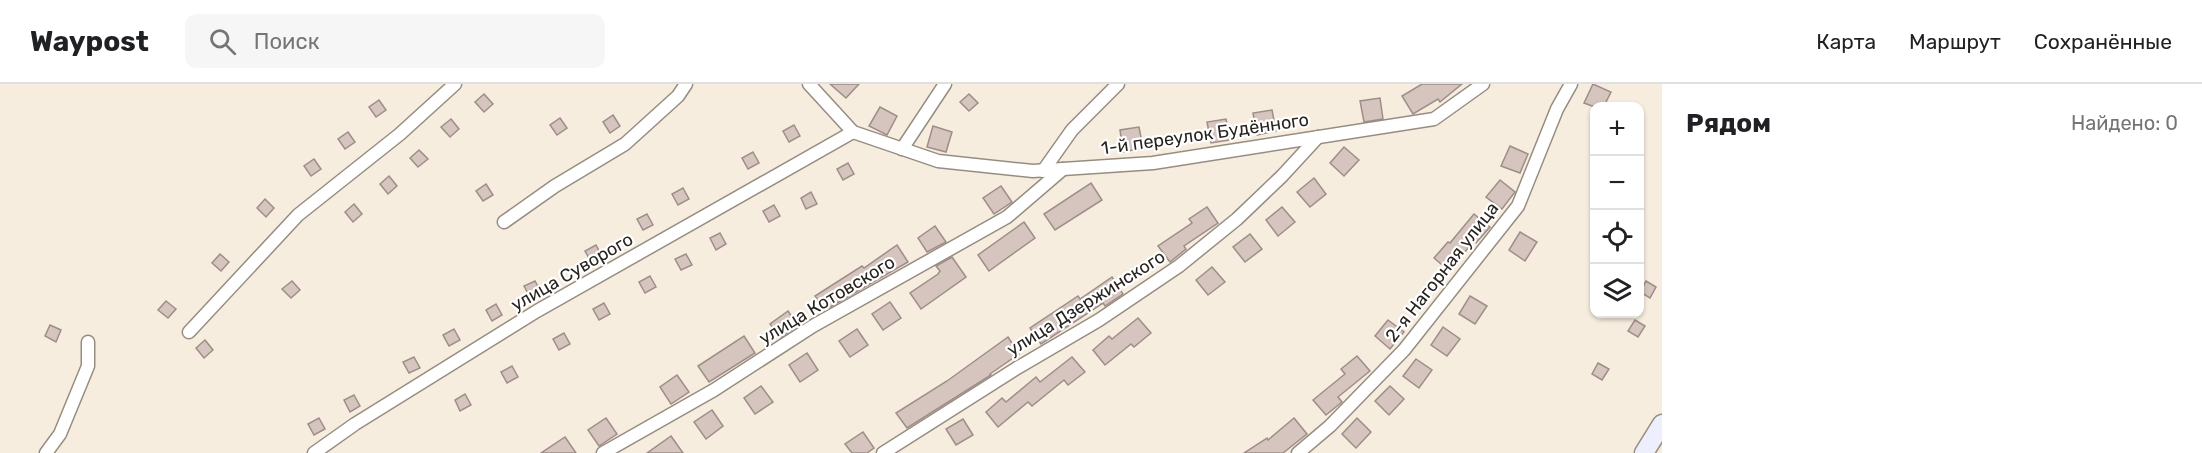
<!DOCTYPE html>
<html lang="ru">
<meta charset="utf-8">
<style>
:root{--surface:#fff;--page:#f6f6f6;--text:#202124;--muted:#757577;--line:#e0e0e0}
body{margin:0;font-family:Rubik,sans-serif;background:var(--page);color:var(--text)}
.controls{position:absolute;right:18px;top:18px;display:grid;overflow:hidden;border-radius:12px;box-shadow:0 2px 4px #0004}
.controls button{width:54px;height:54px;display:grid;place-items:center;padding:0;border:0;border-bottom:2px solid var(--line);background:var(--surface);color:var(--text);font:30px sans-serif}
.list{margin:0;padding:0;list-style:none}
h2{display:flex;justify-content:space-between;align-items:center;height:78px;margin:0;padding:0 24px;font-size:26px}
h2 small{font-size:20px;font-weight:400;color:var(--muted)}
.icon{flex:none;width:33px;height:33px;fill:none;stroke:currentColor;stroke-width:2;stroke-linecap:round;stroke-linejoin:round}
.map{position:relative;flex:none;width:1662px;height:369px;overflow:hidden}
header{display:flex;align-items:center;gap:36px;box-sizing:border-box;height:84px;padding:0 30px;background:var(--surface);border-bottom:2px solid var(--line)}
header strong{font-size:28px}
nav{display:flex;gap:33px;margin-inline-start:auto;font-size:21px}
.search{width:420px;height:54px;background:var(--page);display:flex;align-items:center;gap:15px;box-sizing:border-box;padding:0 21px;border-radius:12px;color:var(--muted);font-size:22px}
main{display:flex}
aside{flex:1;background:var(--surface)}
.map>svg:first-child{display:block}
.building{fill:#d6c4be;stroke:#9e8d88;stroke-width:1.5}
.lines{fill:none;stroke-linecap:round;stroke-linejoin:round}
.minor-casing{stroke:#968d80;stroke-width:15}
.secondary-casing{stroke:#968d80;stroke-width:21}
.minor{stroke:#fff;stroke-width:12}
.secondary{stroke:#edeffc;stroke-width:18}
.labels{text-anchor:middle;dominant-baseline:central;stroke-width:4.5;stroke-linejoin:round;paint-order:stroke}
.street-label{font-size:18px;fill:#27231e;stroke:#fff}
</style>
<header>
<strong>Waypost</strong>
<div class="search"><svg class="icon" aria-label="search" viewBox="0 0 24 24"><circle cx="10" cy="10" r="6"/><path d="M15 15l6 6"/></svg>Поиск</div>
<nav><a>Карта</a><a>Маршрут</a><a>Сохранённые</a></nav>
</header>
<main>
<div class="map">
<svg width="1662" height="369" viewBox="0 0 1662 369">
<rect width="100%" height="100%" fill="#f7eddf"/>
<!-- building -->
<g class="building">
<polygon points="830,0 859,0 846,14"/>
<polygon points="1422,0 1462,0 1440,18 1438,15 1413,30 1402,12"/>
<polygon points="1593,0 1611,8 1604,22 1592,22 1584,19"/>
<polygon points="484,10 493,20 484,28 475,18"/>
<polygon points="969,10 978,19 969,27 960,18"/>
<polygon points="1380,14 1383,35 1364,38 1360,17"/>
<polygon points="379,16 386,26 376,33 369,23"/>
<polygon points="880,23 897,32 887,51 869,42"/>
<polygon points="1272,26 1276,47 1257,51 1253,29"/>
<polygon points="613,31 620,42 610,49 603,38"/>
<polygon points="560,34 567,44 557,51 550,41"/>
<polygon points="451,35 459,45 450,53 441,43"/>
<polygon points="1226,35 1230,56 1211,59 1207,38"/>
<polygon points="794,41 800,52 789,58 783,47"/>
<polygon points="933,42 952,48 946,68 927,63"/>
<polygon points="1139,43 1143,64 1123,68 1120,46"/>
<polygon points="348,48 355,58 345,65 338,55"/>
<polygon points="1510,62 1528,70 1520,89 1501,82"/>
<polygon points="1344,63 1359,76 1344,92 1330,79"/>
<polygon points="419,66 428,75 418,83 410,74"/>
<polygon points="753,68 759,79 748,85 742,74"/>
<polygon points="314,75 321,85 311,92 304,82"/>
<polygon points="848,79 854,90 843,96 837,85"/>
<polygon points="389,92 397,102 388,110 380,100"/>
<polygon points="1314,94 1326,110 1310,123 1297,108"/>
<polygon points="1500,96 1515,108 1502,125 1486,113"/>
<polygon points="1091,99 1102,116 1055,146 1044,130"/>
<polygon points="486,100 493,111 483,117 476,107"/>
<polygon points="1001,102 1012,118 994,130 983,114"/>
<polygon points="683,104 689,115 678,121 672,110"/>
<polygon points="811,108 817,120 806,125 801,114"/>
<polygon points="265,115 274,124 266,133 257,124"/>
<polygon points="354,120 362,130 353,138 345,128"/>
<polygon points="774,121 780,132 769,138 763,127"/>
<polygon points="1207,123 1218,139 1184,162 1186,165 1170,178 1158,162 1192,139 1189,135"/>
<polygon points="1282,123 1295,138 1278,152 1266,136"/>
<polygon points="647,130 653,141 643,146 637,135"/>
<polygon points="1474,130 1490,143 1476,159 1474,157 1449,187 1434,174 1448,158 1450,159"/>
<polygon points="1024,138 1035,154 989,187 978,171"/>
<polygon points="935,142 946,158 927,168 918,154"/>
<polygon points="1520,148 1537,158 1525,177 1509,166"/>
<polygon points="720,149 726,160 716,166 710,154"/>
<polygon points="1250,150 1262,165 1245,178 1233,163"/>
<polygon points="596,161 602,172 591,178 585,167"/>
<polygon points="897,161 908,178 825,226 815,212 862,182 864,184"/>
<polygon points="220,170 229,178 221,187 212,179"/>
<polygon points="686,170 692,181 681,186 675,175"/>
<polygon points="952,173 966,193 921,225 910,209 938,190 940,187 936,182"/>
<polygon points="1212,183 1225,198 1208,211 1196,196"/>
<polygon points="650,192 656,203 645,209 639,198"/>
<polygon points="1112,193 1123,210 1105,222 1103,219 1041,260 1030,244 1078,212 1080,215"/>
<polygon points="292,197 300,206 291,214 282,205"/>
<polygon points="535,197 541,208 530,213 524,202"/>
<polygon points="1646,197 1656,203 1650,214 1640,208"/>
<polygon points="1470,212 1487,222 1475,240 1459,230"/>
<polygon points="166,217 176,225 168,234 158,226"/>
<polygon points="890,218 901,234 883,246 872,230"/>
<polygon points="604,219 610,230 599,236 593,225"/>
<polygon points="496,220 502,231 492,237 486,226"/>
<polygon points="788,227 798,242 780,254 770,240"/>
<polygon points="1138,234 1151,249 1134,263 1131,260 1105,281 1093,266 1109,252 1112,255"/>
<polygon points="1388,236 1404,248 1390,265 1375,252"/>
<polygon points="1635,236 1645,242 1638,253 1628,247"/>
<polygon points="50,241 61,246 56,258 45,252"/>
<polygon points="1443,243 1460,255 1447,272 1431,261"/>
<polygon points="454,245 460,256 449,262 443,251"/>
<polygon points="857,245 868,261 850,273 839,257"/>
<polygon points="564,249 570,260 559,266 553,255"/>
<polygon points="744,252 755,269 709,298 698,282"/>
<polygon points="1008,253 1019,270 990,290 991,291 907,344 896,329 947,297"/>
<polygon points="205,256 213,266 204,274 196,264"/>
<polygon points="807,269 818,286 800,298 789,281"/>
<polygon points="1357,272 1370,287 1338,313 1342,318 1326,331 1313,316 1345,290 1341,285"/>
<polygon points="414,273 420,284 409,289 403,278"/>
<polygon points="1072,273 1085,288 1068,301 1064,296 1032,322 1028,318 998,343 986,328 1002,314 1006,318 1036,293 1040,298"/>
<polygon points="1416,275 1432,286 1419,304 1403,292"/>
<polygon points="1598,279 1609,285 1602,296 1592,290"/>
<polygon points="512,282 518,293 507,299 501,288"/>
<polygon points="677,291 689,308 671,320 660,303"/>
<polygon points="761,302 773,318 755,330 744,314"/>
<polygon points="1390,302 1404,315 1389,331 1375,317"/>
<polygon points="465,310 471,321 460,327 455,316"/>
<polygon points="354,311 360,322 350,328 344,316"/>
<polygon points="712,326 723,342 706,355 694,338"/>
<polygon points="319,334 325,345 314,351 308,340"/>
<polygon points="606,334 617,350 599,362 588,346"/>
<polygon points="1294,334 1307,350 1283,369 1244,369 1267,354 1268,356"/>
<polygon points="1357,334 1371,348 1356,364 1342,350"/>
<polygon points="963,335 973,351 956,361 946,345"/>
<polygon points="863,348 874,364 867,369 852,369 845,360"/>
<polygon points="671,352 683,369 647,369"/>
<polygon points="565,353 576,369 541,369"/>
</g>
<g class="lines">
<defs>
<g id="minor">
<polyline points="809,0 853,48 938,77 1033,87 1153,79 1434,35 1483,0"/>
<polyline points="902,65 945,0"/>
<polyline points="1043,87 1072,46 1118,0"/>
<polyline points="504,138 555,102 625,60 678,12 686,0"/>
<polyline points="189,248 298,131 400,50 455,0"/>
<polyline points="46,369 60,350 88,282 88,258"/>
<polyline points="314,369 355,340 537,227 853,48"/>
<polyline points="603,369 714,306 813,242 1007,133 1063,85"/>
<polyline points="883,369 1017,284 1099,236 1179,182 1237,135 1282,92 1318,53"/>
<polyline points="1298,369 1330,342 1404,266 1518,122 1557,25 1571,0"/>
</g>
<polyline id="secondary" points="1644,369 1662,340"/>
</defs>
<!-- minor casing -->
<use href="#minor" class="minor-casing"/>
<!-- secondary casing -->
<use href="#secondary" class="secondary-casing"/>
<!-- minor -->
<use href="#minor" class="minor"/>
<!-- secondary -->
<use href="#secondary" class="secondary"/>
</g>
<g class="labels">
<!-- street labels -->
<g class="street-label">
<text transform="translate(1205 50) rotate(-8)">1-й переулок Будённого</text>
<text transform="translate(572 188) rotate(-30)">улица Суворого</text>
<text transform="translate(1442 188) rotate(-52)">2-я Нагорная улица</text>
<text transform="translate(827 216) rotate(-31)">улица Котовского</text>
<text transform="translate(1086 219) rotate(-32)">улица Дзержинского</text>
</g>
</g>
</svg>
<div class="controls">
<button>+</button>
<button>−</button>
<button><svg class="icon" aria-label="locate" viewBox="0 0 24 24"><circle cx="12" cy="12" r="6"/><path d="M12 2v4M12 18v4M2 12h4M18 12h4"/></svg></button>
<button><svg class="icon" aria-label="layers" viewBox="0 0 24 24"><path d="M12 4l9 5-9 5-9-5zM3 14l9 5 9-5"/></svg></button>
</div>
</div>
<aside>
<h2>Рядом<small>Найдено: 0</small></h2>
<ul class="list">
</ul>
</aside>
</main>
